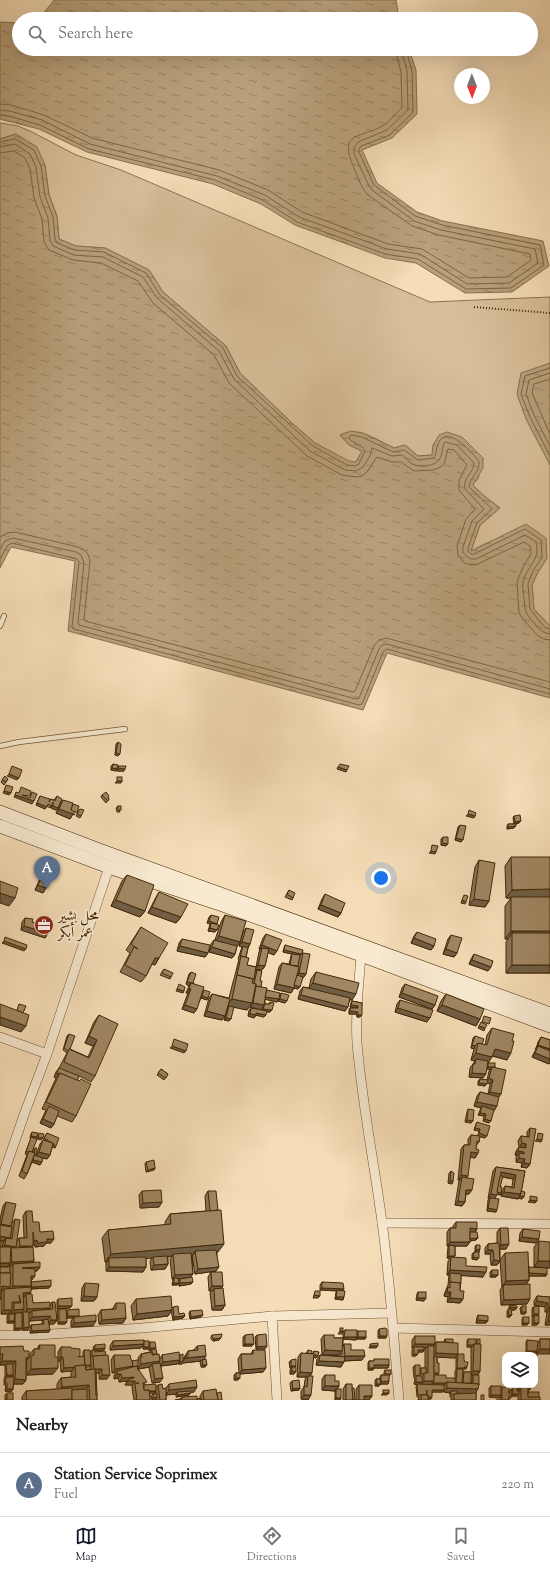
<!DOCTYPE html>
<meta charset="utf-8">
<style>
:root{--surface:#fff;--page:#f2f2f2;--text:#202124;--muted:#757577;--line:#e0e0e0;--accent:#111827}
body{margin:0;font-family:"Sorts Mill Goudy",Amiri,serif;background:var(--page);color:var(--text)}
.controls{position:absolute;right:12px;bottom:12px;display:grid;overflow:hidden;border-radius:8px;box-shadow:0 4px 16px #0002}
.controls button{width:36px;height:36px;display:grid;place-items:center;padding:0;border:0;border-bottom:1px solid var(--line);background:var(--surface);color:var(--text);font:20px sans-serif}
.compass{position:absolute;left:454px;top:68px;width:36px;height:36px;border-radius:50%;background:var(--surface);box-shadow:0 4px 16px #0002;rotate:179deg}
.you{position:absolute;left:381px;top:878px;width:14px;height:14px;margin:-10px;border:3px solid #fff;border-radius:50%;background:#1a73e8;box-shadow:0 0 0 6px #1a73e833}
.badge{display:grid;place-items:center;width:26px;height:26px;border-radius:50%;background:var(--accent);color:#fff;font-size:13px;font-weight:700}
.pin{position:absolute;translate:-50% -33px;filter:drop-shadow(0 1px 2px #0008)}
.pin::after{content:'';position:absolute;top:21px;width:14px;height:12px;background:inherit;clip-path:polygon(0 0,100% 0,50% 100%)}
.list{margin:0;padding:0;list-style:none}
h2{display:flex;justify-content:space-between;align-items:center;height:52px;margin:0;padding:0 16px;font-size:17px}
h2 small{font-size:13px;font-weight:400;color:var(--muted)}
.list li{display:grid;grid-template-columns:26px 1fr auto;gap:12px;align-items:center;box-sizing:border-box;height:64px;padding:0 16px;border-top:1px solid var(--line)}
.list b{display:block;font-size:15px;white-space:nowrap}
.list p{margin:0;font-size:13px;white-space:nowrap;color:var(--muted)}
.list em{font-size:13px;font-style:normal;color:var(--muted)}
.icon{flex:none;width:22px;height:22px;fill:none;stroke:currentColor;stroke-width:2;stroke-linecap:round;stroke-linejoin:round}
.map{position:relative;flex:none;width:550px;height:1400px;overflow:hidden}
.search{position:absolute;background:var(--surface);box-shadow:0 4px 16px #0002;left:12px;right:12px;top:12px;height:44px;display:flex;align-items:center;gap:10px;box-sizing:border-box;padding:0 14px;border-radius:22px;color:var(--muted);font-size:15px}
.sheet{height:116px;background:var(--surface)}
nav{display:flex;justify-content:space-around;align-items:center;box-sizing:border-box;height:56px;border-top:1px solid var(--line);background:var(--surface);font-size:11px;color:var(--muted)}
nav a{display:grid;justify-items:center;gap:2px}
nav .on{color:var(--accent)}
.map>svg:first-child{display:block}
.green{fill:#d7be99;stroke:#8d7450}
.water{fill:url(#water-ripples);stroke:#89704d}
.lines{fill:none;stroke-linecap:round;stroke-linejoin:round}
.shore{stroke:#7e6441;stroke-width:1}
.lane-casing{stroke:#705633;stroke-width:6}
.street-casing{stroke:#705633;stroke-width:10}
.secondary-casing{stroke:#432907;stroke-width:14}
.path{stroke:#432907;stroke-width:2;stroke-dasharray:1 2;stroke-linecap:butt}
.lane{stroke:#f8e9d0;stroke-width:4.5}
.street{stroke:#f8e9d0;stroke-width:9}
.secondary{stroke:#f8e9d0;stroke-width:13}
.wall{fill:#8a7455;stroke:#432907;fill-rule:evenodd}
.shaded-wall{fill:#705e45;stroke:#432907}
.building{fill:#a08763;stroke:#432907}
.labels{text-anchor:middle;dominant-baseline:central;stroke-width:4;stroke-linejoin:round;paint-order:stroke}
.poi-label{font-size:15px;fill:#432907;stroke:#f8e9d0;text-anchor:start}
</style>
<div class="map">
<svg width="550" height="1400" viewBox="0 0 550 1400">
<defs>
<pattern id="water-ripples" width="26" height="14" patternUnits="userSpaceOnUse"><rect width="26" height="14" fill="#b8a07b"/><path d="M2 4q2-2 4 0t4 0M15 11q2-2 4 0t4 0" fill="none" stroke="#978263"/></pattern>
</defs>
<rect width="100%" height="100%" fill="#f5ddb7"/>
<filter id="stains"><feTurbulence type="fractalNoise" baseFrequency=".005" numOctaves="4"/><feColorMatrix values="0 0 0 0 .2 0 0 0 0 .09 0 0 0 0 .02 0 0 0 .5 -.17"/></filter>
<radialGradient id="worn" r=".72"><stop offset=".6" stop-color="#630" stop-opacity="0"/><stop offset="1" stop-color="#630" stop-opacity=".3"/></radialGradient>
<!-- green -->
<path class="green" d="M 0,123 L 18,126 L 32,132 L 76,155 L 121,170 L 430,302 L 550,297 L 550,626 L 534,609 L 532,585 L 537,574 L 547,558 L 489,542 L 471,551 L 480,525 L 500,508 L 483,495 L 472,485 L 478,479 L 483,458 L 473,449 L 433,445 L 432,455 L 418,456 L 405,445 L 394,448 C 377,440 359,426 340,435 L 349,445 L 362,451 L 356,462 L 349,462 L 315,443 L 293,424 L 240,373 L 226,346 L 163,292 L 149,270 L 105,248 L 76,246 L 59,239 L 57,216 L 49,195 L 45,165 L 16,134 L 0,139 Z"/>
<!-- water -->
<g class="water">
<polygon points="54,0 396,0 399,19 39,19"/>
<polygon points="0,22 19,23 19,49 409,49 416,70 417,114 392,138 362,150 377,183 417,212 443,221 543,241 549,266 512,292 465,293 416,263 385,258 295,225 261,204 213,184 87,152 39,129 0,119"/>
<polygon points="16,134 37,147 45,165 49,195 57,216 59,239 76,246 105,248 149,270 163,292 226,346 240,373 293,424 315,443 349,461 356,462 362,451 349,445 340,435 351,431 363,433 394,448 405,445 418,456 432,455 433,445 439,435 447,432 462,437 483,458 483,468 473,485 483,495 500,508 480,525 471,551 526,524 546,538 547,558 537,574 532,585 534,609 550,626 550,698 387,653 363,710 68,631 75,561 11,547 0,568 0,139"/>
<polygon points="550,363 550,465 526,419 517,394 521,373"/>
</g>
<g class="lines">
<!-- shore -->
<g class="shore">
<path d="M 0,104 L 11,105 L 44,115 L 92,138 L 219,170 L 268,190 L 302,212 L 388,244 L 422,249 L 469,278 L 507,277 L 531,260 L 530,254 L 439,235 L 412,226 L 368,195 C 361,188 358,177 354,168 C 337,130 362,139 384,125 C 390,121 396,113 402,108 L 401,72 L 395,49"/>
<polyline points="0,110 10,111 42,120 90,144 217,176 265,195 299,217 387,249 420,254 467,284 509,283 538,263 535,249 441,230 414,221 372,190 369,186 354,154 354,148 358,142 387,130 408,110 407,71 401,49"/>
<polyline points="0,115 9,116 40,125 89,149 215,180 263,200 297,222 385,254 418,259 466,289 511,288 544,265 540,245 442,225 415,216 374,185 359,152 359,149 361,146 390,135 413,112 412,71 406,49"/>
<path d="M 0,142 L 15,139 L 34,150 L 41,166 L 45,196 L 53,217 L 55,239 L 57,243 L 75,250 L 104,252 L 146,273 L 160,295 L 223,348 L 237,376 L 313,446 L 347,465 L 355,466 L 359,464 L 365,451 C 362,444 353,444 349,438 L 351,435 L 362,437 L 393,452 L 404,450 L 418,460 L 434,458 C 437,452 436,446 440,440 C 450,427 472,453 479,461 C 480,473 469,478 469,487 L 492,509 L 477,523 L 468,548 L 468,551 L 471,554 L 474,554 L 525,529 L 541,540 L 542,557 L 533,571 L 528,584 L 530,609 L 541,623 L 546,628 L 550,629"/>
<path d="M 0,147 L 15,144 L 30,154 L 36,167 L 40,197 L 48,218 L 50,240 L 53,246 L 74,255 L 103,257 L 143,277 L 157,298 L 219,351 L 234,379 L 310,451 L 345,470 L 356,471 L 363,467 L 370,456 L 372,448 L 392,456 L 402,455 C 406,458 410,464 415,465 C 421,467 435,466 439,460 C 443,454 441,449 445,442 L 457,445 L 474,463 C 474,473 462,478 465,489 L 484,509 L 472,521 L 463,547 L 463,552 L 466,556 L 471,559 L 476,559 L 525,535 L 536,542 C 541,561 526,566 523,583 C 522,588 524,594 524,599 C 525,612 526,614 535,624 C 539,629 543,633 550,634"/>
<polyline points="0,153 14,151 25,158 30,169 34,198 42,219 44,242 49,250 73,260 101,263 138,281 153,303 214,355 229,383 307,456 342,475 356,477 362,476 367,472 377,457 392,462 401,462 414,471 433,470 439,468 444,464 448,449 454,450 467,465 459,480 459,490 475,509 466,519 457,546 458,555 464,563 472,565 478,564 524,542 530,546 531,554 523,567 517,582 519,613 523,619 538,636 544,639 550,640"/>
<polyline points="550,368 525,376 521,394 530,417 550,456"/>
<polyline points="550,373 529,380 526,394 534,415 550,446"/>
<polyline points="550,379 534,384 532,393 550,434"/>
<path d="M 0,537 L 7,533 L 15,532 L 78,547 C 85,549 89,554 90,561 L 84,619 L 85,621 L 353,692 L 355,691 L 374,646 L 379,640 L 386,638 L 550,682"/>
<polyline points="0,549 5,541 13,538 76,552 81,555 84,563 78,623 79,625 356,699 359,698 379,649 382,645 387,644 550,689"/>
<polyline points="0,559 8,545 12,543 77,559 79,562 72,627 74,629 359,705 362,704 383,652 387,649 550,694"/>
</g>
<defs>
<g id="lane">
<polyline points="0,626 4,616"/>
<polyline points="0,746 19,742 125,729"/>
</g>
<g id="street">
<path d="M 363,950 L 361,955 C 359,984 355,1013 357,1043 C 362,1103 374,1162 382,1222 C 390,1281 394,1341 399,1400"/>
<polyline points="0,1037 47,1054"/>
<polyline points="0,1184 25,1112 47,1054 109,867"/>
<polyline points="382,1223 550,1224"/>
<polyline points="272,1316 277,1400"/>
<polyline points="393,1328 550,1332"/>
<polyline points="0,1335 37,1335 142,1328 272,1316 392,1313"/>
</g>
<g id="secondary">
<polyline points="0,812 102,851 550,1014"/>
<polyline points="0,826 109,867 217,903 361,955 550,1026"/>
</g>
</defs>
<!-- lane casing -->
<use href="#lane" class="lane-casing"/>
<!-- street casing -->
<use href="#street" class="street-casing"/>
<!-- secondary casing -->
<use href="#secondary" class="secondary-casing"/>
<!-- path -->
<polyline class="path" points="474,307 550,313"/>
<!-- lane -->
<use href="#lane" class="lane"/>
<!-- street -->
<use href="#street" class="street"/>
<!-- secondary -->
<use href="#secondary" class="secondary"/>
</g>
<!-- wall -->
<g class="wall">
<polygon points="118,742 118,756 115,755 116,744"/>
<polygon points="113,764 117,767 118,766 124,771 117,771 117,769 116,771 111,770 111,766"/>
<polygon points="5,776 8,779 4,785 1,782"/>
<polygon points="102,795 108,797 109,799 106,803 101,797"/>
<polygon points="40,796 50,801 51,799 54,800 57,796 58,808 56,810 51,808 51,806 50,808 47,806 45,809 36,805"/>
<polygon points="63,800 75,815 73,814 70,819 56,813 60,804"/>
<polygon points="118,806 120,812 117,812 116,808"/>
<polygon points="80,809 81,816 80,818 76,816"/>
<polygon points="514,816 519,823 516,824 514,828 507,829 507,826 508,824 514,824 513,818"/>
<polygon points="460,825 463,840 461,842 455,840 458,827"/>
<polygon points="443,837 446,846 441,845 441,839"/>
<polygon points="511,857 550,973 506,973 506,942 508,939 505,939 505,906 511,898 506,898 505,866"/>
<polygon points="479,860 489,901 485,907 469,905 475,867"/>
<polygon points="44,872 46,888 43,893 35,890 41,876"/>
<polygon points="127,875 145,911 140,917 111,906 122,881"/>
<polygon points="289,890 293,898 292,900 285,897"/>
<polygon points="159,892 181,917 176,923 148,913 155,899"/>
<polygon points="325,894 341,913 338,917 318,909 322,899"/>
<polygon points="211,915 217,924 216,925 217,930 215,932 208,931 210,924 207,923 209,917"/>
<polygon points="225,915 240,942 237,946 235,954 232,958 209,952 211,944 214,940 215,940 221,922"/>
<polygon points="25,918 32,922 48,933 45,938 21,930 22,922"/>
<polygon points="141,927 159,958 155,965 152,964 146,976 141,982 120,972 130,953 126,950"/>
<polygon points="246,928 250,944 248,948 246,957 247,965 256,967 259,952 260,949 259,949 263,938 266,934 274,955 268,952 265,966 262,970 256,969 255,971 257,970 260,981 261,987 266,991 280,995 281,993 285,1003 278,1001 279,999 277,1002 265,999 265,1004 269,1004 270,1002 272,1010 270,1012 266,1012 264,1017 256,1015 254,1018 248,1016 249,1010 251,1008 250,1007 250,1006 247,1010 231,1006 231,1019 229,1021 224,1020 228,1006 222,1020 204,1016 209,998 212,994 229,998 233,982 234,979 239,959 238,959 242,947 239,946 243,932"/>
<polygon points="417,932 434,946 431,950 411,943 414,936"/>
<polygon points="451,935 457,953 454,957 443,954 448,939"/>
<polygon points="182,939 208,953 205,957 177,951 179,943"/>
<polygon points="285,945 303,953 306,974 303,978 302,978 298,989 294,988 291,993 274,989 279,967 282,963 289,964 291,956 292,954 283,952 284,948"/>
<polygon points="474,954 488,971 469,964 471,959"/>
<polygon points="164,969 171,977 170,979 160,975"/>
<polygon points="191,972 193,983 203,991 207,1000 201,998 194,1013 182,1009 188,993 186,993 189,986 186,984 189,974"/>
<polygon points="316,972 352,1000 350,1000 345,1011 298,999 300,991 303,987 309,988 311,979"/>
<polygon points="405,984 435,1005 432,1009 399,997 402,988"/>
<polygon points="446,994 480,1019 476,1026 437,1011 441,1001"/>
<polygon points="400,1000 427,1022 395,1012 397,1004"/>
<polygon points="352,1001 362,1003 360,1017 357,1017 356,1014 349,1014 349,1010 350,1008 354,1008 350,1007 351,1003"/>
<polygon points="99,1015 95,1076 91,1082 79,1076 77,1081 76,1116 72,1122 57,1116 54,1124 51,1128 40,1123 46,1110 42,1109 56,1078 54,1077 56,1072 59,1068 67,1053 63,1050 67,1036 69,1034 70,1049 88,1057 93,1046 85,1043 94,1022"/>
<polygon points="492,1028 507,1060 492,1056 488,1063 488,1064 488,1063 495,1067 501,1094 499,1096 494,1111 493,1111 491,1121 489,1123 483,1121 484,1116 478,1115 481,1108 474,1106 477,1096 480,1092 488,1094 490,1084 487,1083 485,1086 478,1085 478,1081 480,1079 487,1080 489,1071 490,1070 487,1069 483,1078 469,1077 470,1068 475,1061 471,1060 474,1049 471,1048 473,1038 475,1036 482,1044 485,1045 487,1035"/>
<polygon points="541,1037 550,1040 550,1062 549,1064 532,1057 536,1049 538,1042"/>
<polygon points="161,1069 168,1074 164,1080 157,1075"/>
<polygon points="468,1109 473,1121 471,1123 465,1122 467,1112"/>
<polygon points="477,1122 485,1138 480,1136 479,1142 476,1146 476,1149 478,1153 475,1158 470,1157 467,1178 469,1194 466,1194 465,1202 462,1206 455,1205 459,1181 460,1180 458,1180 461,1149 464,1145 468,1145 468,1139 471,1135 478,1136 479,1131 474,1130 476,1124"/>
<polygon points="530,1128 530,1164 527,1168 521,1167 522,1163 516,1162 516,1157 517,1156 515,1155 516,1151 519,1147 518,1141 521,1136 527,1137 527,1132"/>
<polygon points="32,1132 35,1139 32,1152 33,1152 35,1148 35,1155 36,1156 40,1144 43,1140 47,1133 55,1148 52,1147 50,1155 47,1159 43,1158 40,1165 32,1162 27,1174 24,1179 19,1176 27,1155 25,1154 31,1138 30,1138 31,1134"/>
<polygon points="146,1162 155,1168 154,1170 146,1172 145,1164"/>
<polygon points="496,1167 525,1171 521,1191 522,1199 518,1198 518,1199 501,1196 502,1191 505,1186 512,1187 513,1179 502,1177 500,1187 500,1195 497,1194 494,1199 496,1212 487,1211 488,1200 489,1198 488,1198 493,1171"/>
<polygon points="451,1171 453,1181 452,1184 448,1183 449,1173"/>
<polygon points="142,1191 162,1202 159,1207 140,1208 139,1195"/>
<polygon points="208,1191 218,1252 217,1252 216,1271 195,1274 192,1256 193,1255 192,1255 193,1274 190,1277 191,1284 179,1286 178,1284 177,1285 172,1285 173,1279 172,1279 170,1259 172,1256 168,1257 168,1264 165,1269 151,1270 150,1261 152,1258 146,1258 146,1267 143,1272 106,1271 106,1263 107,1262 105,1262 102,1238 108,1230 165,1225 165,1222 170,1214 206,1211 205,1196"/>
<polygon points="6,1202 12,1223 15,1219 17,1241 19,1238 24,1238 23,1216 26,1211 33,1222 40,1232 51,1243 46,1243 44,1246 35,1247 34,1245 33,1245 32,1247 34,1261 32,1263 40,1267 37,1271 35,1271 32,1280 31,1280 31,1282 49,1288 31,1289 30,1294 33,1303 50,1306 52,1302 57,1320 54,1324 49,1324 49,1332 30,1333 30,1328 31,1325 42,1324 42,1322 43,1320 29,1321 29,1327 28,1330 22,1330 22,1320 20,1330 14,1330 14,1321 13,1323 7,1323 7,1316 9,1314 1,1314 1,1298 0,1300 2,1247 4,1241 0,1241 0,1219 3,1206"/>
<polygon points="456,1222 477,1229 475,1232 478,1238 476,1240 470,1241 467,1246 455,1246 455,1256 454,1257 466,1266 483,1277 461,1275 460,1291 463,1299 460,1303 447,1302 448,1297 444,1296 445,1292 448,1285 449,1275 447,1275 448,1261 450,1258 447,1258 448,1247 449,1246 447,1246 447,1232 450,1228 453,1228 453,1226"/>
<polygon points="500,1228 506,1249 500,1249 500,1261 497,1265 491,1265 490,1254 485,1254 485,1248 488,1244 497,1243 497,1232"/>
<polygon points="523,1229 539,1239 536,1243 519,1241 520,1233"/>
<polygon points="539,1241 550,1268 534,1267 534,1247"/>
<polygon points="476,1245 479,1252 475,1252 475,1247"/>
<polygon points="474,1252 477,1260 472,1259 472,1254"/>
<polygon points="505,1253 529,1267 546,1276 529,1276 529,1280 526,1284 527,1304 501,1305 500,1290 502,1287 500,1260"/>
<polygon points="492,1270 496,1277 490,1277 490,1272"/>
<polygon points="211,1272 223,1286 221,1288 225,1305 222,1310 212,1310 210,1293 212,1291 209,1291 208,1277"/>
<polygon points="322,1282 343,1290 343,1300 335,1299 336,1292 337,1291 320,1290 320,1285"/>
<polygon points="85,1283 97,1297 94,1301 81,1301 82,1288"/>
<polygon points="418,1292 424,1301 416,1300 417,1294"/>
<polygon points="537,1296 550,1297 550,1325 545,1325 547,1312 545,1312 545,1307 534,1305 534,1301"/>
<polygon points="58,1299 70,1308 57,1309 57,1301"/>
<polygon points="136,1299 172,1308 173,1307 179,1314 185,1316 183,1318 173,1320 171,1311 168,1316 133,1320 131,1306"/>
<polygon points="116,1303 126,1318 123,1323 99,1324 98,1315 101,1310 113,1309 113,1308"/>
<polygon points="510,1305 517,1308 515,1310 512,1310 510,1317 507,1317 507,1311 509,1309 509,1307"/>
<polygon points="522,1306 526,1312 525,1314 521,1314 520,1308"/>
<polygon points="533,1307 538,1315 537,1325 532,1325 532,1318 533,1316 532,1317 532,1309"/>
<polygon points="59,1309 66,1311 67,1310 79,1316 93,1326 71,1327 71,1321 73,1318 67,1318 65,1324 58,1324 57,1311"/>
<polygon points="190,1311 201,1317 190,1319 189,1313"/>
<polygon points="478,1315 488,1321 486,1323 476,1323 477,1317"/>
<polygon points="523,1317 529,1323 527,1325 522,1325 522,1319"/>
<polygon points="379,1329 386,1338 378,1338 378,1331"/>
<polygon points="345,1330 357,1332 358,1331 366,1337 365,1339 357,1339 357,1338 356,1340 343,1339 343,1347 344,1344 362,1360 344,1361 341,1367 316,1365 317,1359 320,1355 341,1356 341,1353 339,1355 322,1355 321,1339 324,1335 334,1338 343,1338 343,1332"/>
<polygon points="212,1335 219,1340 213,1341 211,1339 211,1337"/>
<polygon points="245,1335 254,1344 252,1346 243,1346 243,1337"/>
<polygon points="257,1335 265,1349 256,1349 255,1337"/>
<path d="M 415,1336 L 435,1344 L 433,1346 L 436,1342 L 444,1342 L 444,1341 L 445,1339 L 453,1343 L 455,1358 L 437,1357 L 438,1375 L 446,1378 L 455,1380 L 455,1371 L 456,1370 L 456,1356 L 458,1354 L 464,1360 L 466,1369 L 464,1369 L 463,1370 L 463,1374 L 464,1372 L 471,1372 L 471,1348 L 472,1347 L 467,1347 L 467,1341 L 468,1339 L 476,1341 L 477,1339 L 480,1371 L 478,1375 L 476,1393 L 476,1400 L 451,1400 L 451,1397 L 450,1397 L 450,1393 L 444,1392 L 444,1391 L 443,1392 L 432,1392 L 431,1399 L 428,1399 L 428,1400 L 418,1400 L 419,1397 L 417,1397 L 416,1386 L 417,1385 L 414,1384 L 415,1378 L 414,1378 L 413,1367 L 415,1365 L 420,1370 L 421,1368 L 425,1368 L 425,1350 L 426,1348 L 424,1348 L 424,1350 L 423,1352 L 418,1352 L 416,1356 L 412,1356 L 412,1349 L 413,1348 L 412,1348 L 412,1340 ZM 471,1375 L 473,1375 L 472,1377 L 472,1383 L 471,1383 Z"/>
<polygon points="540,1339 550,1339 537,1354 537,1352 537,1356 535,1358 535,1355 526,1355 527,1353 526,1353 526,1342 527,1340 538,1343"/>
<polygon points="113,1341 144,1341 149,1343 150,1342 156,1348 155,1349 156,1355 160,1359 162,1355 180,1355 183,1359 188,1351 194,1350 197,1346 204,1359 205,1367 201,1367 200,1362 201,1361 183,1363 182,1364 178,1364 178,1363 177,1364 161,1366 160,1382 152,1383 149,1368 150,1367 138,1369 138,1370 145,1385 156,1388 158,1385 163,1389 166,1388 169,1384 194,1392 190,1392 189,1395 176,1397 176,1394 166,1395 166,1392 166,1400 156,1400 156,1399 152,1400 151,1396 153,1394 156,1394 156,1392 155,1393 150,1393 150,1400 134,1400 132,1389 133,1388 132,1388 132,1385 125,1385 127,1381 119,1382 118,1378 114,1379 114,1375 116,1372 112,1373 111,1360 114,1355 132,1361 138,1361 138,1358 141,1354 150,1352 151,1350 148,1350 148,1348 147,1349 143,1349 143,1346 141,1348 110,1350 110,1346"/>
<polygon points="39,1345 53,1374 27,1375 26,1362 29,1357 26,1361 26,1380 23,1384 13,1384 13,1389 11,1392 5,1391 6,1385 4,1385 4,1379 5,1377 5,1365 0,1365 0,1347 24,1351 29,1355 34,1349 37,1349"/>
<polygon points="95,1345 105,1348 104,1350 95,1351 107,1379 99,1379 99,1373 96,1373 97,1400 22,1400 22,1397 26,1391 57,1389 57,1384 61,1378 71,1377 71,1373 72,1371 61,1372 60,1361 58,1361 58,1352 61,1347 71,1348 80,1357 83,1356 83,1352 84,1350 90,1352 92,1350 94,1350 93,1347"/>
<polygon points="253,1350 263,1372 240,1374 238,1380 234,1380 234,1375 236,1373 239,1373 238,1359 241,1354 251,1354"/>
<polygon points="308,1350 312,1354 313,1354 314,1351 316,1358 313,1357 310,1376 308,1400 301,1399 301,1391 304,1387 305,1380 306,1377 297,1377 298,1357 301,1353 306,1354"/>
<polygon points="374,1359 389,1365 388,1368 374,1368 373,1370 368,1370 368,1363 369,1361 374,1361"/>
<polygon points="291,1360 295,1367 294,1374 290,1374 290,1369 291,1368 290,1368 289,1362"/>
<polygon points="385,1370 391,1374 389,1376 388,1384 381,1384 379,1386 375,1386 375,1381 376,1379 380,1379 380,1377 381,1375 384,1375 384,1372"/>
<polygon points="325,1375 335,1381 339,1386 337,1389 340,1400 335,1400 335,1391 322,1390 322,1379"/>
<polygon points="292,1381 300,1388 299,1390 291,1391 290,1383"/>
<polygon points="346,1384 352,1388 355,1400 343,1400 343,1389"/>
<polygon points="359,1385 372,1396 369,1400 356,1400 356,1389"/>
<polygon points="512,1385 531,1385 530,1390 528,1390 528,1392 539,1397 540,1400 518,1400 518,1394 517,1396 512,1396 510,1399 508,1399 508,1400 496,1400 501,1400 501,1396 500,1398 489,1397 489,1388 491,1386 501,1388 502,1387 509,1391 510,1390 512,1390"/>
<polygon points="203,1391 217,1393 222,1400 175,1400 180,1399 182,1397 197,1399 200,1398 200,1396"/>
<polygon points="7,1393 13,1400 5,1400 5,1395"/>
</g>
<!-- shaded-wall -->
<g class="shaded-wall">
<polygon points="116,753 120,754 118,756 115,755"/>
<polygon points="338,767 347,770 346,772 337,769"/>
<polygon points="112,768 117,769 116,771 111,770"/>
<polygon points="118,768 125,769 124,771 117,771"/>
<polygon points="9,774 19,778 17,780 7,776"/>
<polygon points="117,781 122,781 121,783 115,783"/>
<polygon points="4,791 11,793 9,795 3,793"/>
<polygon points="15,795 34,801 32,804 14,797"/>
<polygon points="37,803 47,807 45,809 36,805"/>
<polygon points="53,806 58,808 56,810 51,808"/>
<polygon points="59,809 73,814 70,819 56,813"/>
<polygon points="468,814 475,816 474,818 466,816"/>
<polygon points="521,821 519,823 514,824 515,822"/>
<polygon points="516,826 514,828 507,829 508,827"/>
<polygon points="456,838 463,840 461,842 455,840"/>
<polygon points="442,843 448,844 446,846 441,845"/>
<polygon points="431,851 436,852 435,854 429,853"/>
<polygon points="38,885 46,888 43,893 35,890"/>
<polygon points="550,889 550,898 506,898 512,890"/>
<polygon points="0,893 15,898 9,906 0,903"/>
<polygon points="474,899 489,901 485,907 469,905"/>
<polygon points="116,900 145,911 140,917 111,906"/>
<polygon points="462,900 466,902 465,904 461,903"/>
<polygon points="321,905 341,913 338,917 318,909"/>
<polygon points="152,907 181,917 176,923 148,913"/>
<polygon points="209,921 217,924 215,926 211,923 210,924 207,923"/>
<polygon points="24,926 48,933 45,938 21,930"/>
<polygon points="210,928 217,930 215,932 208,931"/>
<polygon points="511,931 550,931 550,939 512,933 508,939 505,939"/>
<polygon points="219,936 240,942 235,949 215,943"/>
<polygon points="414,938 434,946 431,950 411,943"/>
<polygon points="4,941 26,949 24,951 2,943"/>
<polygon points="242,942 250,944 247,949 239,946"/>
<polygon points="262,945 277,951 274,955 261,950 262,948 260,949 259,949"/>
<polygon points="180,946 208,953 205,957 177,951"/>
<polygon points="212,947 235,954 232,958 209,952"/>
<polygon points="446,949 457,953 454,957 443,954"/>
<polygon points="284,950 301,954 300,956 283,952"/>
<polygon points="155,958 159,958 155,965 151,964"/>
<polygon points="472,960 491,967 488,971 469,964"/>
<polygon points="258,965 265,966 262,970 255,969"/>
<polygon points="512,965 550,965 550,973 506,973"/>
<polygon points="299,973 306,974 303,978 296,977"/>
<polygon points="187,982 191,983 189,986 186,984"/>
<polygon points="313,983 356,994 352,1000 308,989"/>
<polygon points="277,984 294,988 291,993 274,989"/>
<polygon points="294,985 300,987 298,989 293,988"/>
<polygon points="177,989 184,991 183,993 176,991"/>
<polygon points="189,989 191,989 188,993 186,993"/>
<polygon points="402,993 435,1005 432,1009 399,997"/>
<polygon points="301,995 348,1007 345,1011 298,999"/>
<polygon points="202,996 208,998 207,1000 201,998"/>
<polygon points="265,997 279,999 277,1002 264,999"/>
<polygon points="232,999 252,1003 247,1010 227,1006"/>
<polygon points="280,999 287,1001 285,1003 278,1001"/>
<polygon points="253,1003 264,1005 261,1010 250,1007"/>
<polygon points="185,1005 197,1009 194,1013 182,1009"/>
<polygon points="351,1005 358,1006 356,1008 350,1007"/>
<polygon points="442,1005 480,1019 476,1026 437,1011"/>
<polygon points="398,1008 430,1018 427,1022 395,1012"/>
<polygon points="263,1009 272,1010 270,1012 262,1011"/>
<polygon points="207,1011 225,1016 222,1020 204,1016"/>
<polygon points="350,1011 358,1012 356,1014 349,1014"/>
<polygon points="256,1013 266,1015 264,1017 255,1015"/>
<polygon points="250,1014 256,1015 254,1018 248,1016"/>
<polygon points="358,1015 362,1015 360,1017 357,1017"/>
<polygon points="0,1017 26,1026 21,1032 0,1025"/>
<polygon points="226,1018 231,1019 229,1021 224,1020"/>
<polygon points="479,1026 485,1028 484,1031 478,1028"/>
<polygon points="89,1036 97,1040 93,1046 85,1043"/>
<polygon points="472,1045 475,1046 474,1049 471,1048"/>
<polygon points="538,1045 550,1049 550,1054 538,1046 535,1049"/>
<polygon points="172,1046 186,1051 184,1053 170,1048"/>
<polygon points="495,1049 511,1053 507,1060 490,1055"/>
<polygon points="476,1053 492,1057 488,1063 476,1059 475,1061 471,1060"/>
<polygon points="535,1053 550,1059 550,1062 549,1064 532,1057"/>
<polygon points="488,1067 492,1068 490,1070 487,1069"/>
<polygon points="57,1073 59,1074 56,1078 54,1077"/>
<polygon points="472,1073 486,1074 483,1078 469,1077"/>
<polygon points="489,1078 493,1080 490,1084 486,1082"/>
<polygon points="479,1083 487,1084 485,1086 478,1085"/>
<polygon points="490,1092 501,1094 498,1098 487,1096"/>
<polygon points="477,1102 497,1106 494,1111 481,1108 482,1106 481,1108 474,1106"/>
<polygon points="480,1113 486,1114 484,1116 478,1115"/>
<polygon points="43,1119 54,1124 51,1128 40,1123"/>
<polygon points="485,1119 491,1121 489,1123 483,1121"/>
<polygon points="467,1120 473,1121 471,1123 465,1122"/>
<polygon points="475,1128 480,1129 479,1131 474,1130"/>
<polygon points="479,1133 487,1136 485,1138 477,1136"/>
<polygon points="31,1136 37,1137 35,1139 30,1138"/>
<polygon points="38,1137 43,1138 41,1140 37,1139"/>
<polygon points="537,1139 542,1140 541,1142 535,1141"/>
<polygon points="48,1142 56,1146 55,1148 46,1144"/>
<polygon points="522,1143 526,1144 523,1148 519,1148"/>
<polygon points="518,1151 524,1152 521,1156 519,1153 517,1156 515,1155"/>
<polygon points="39,1152 50,1155 47,1159 36,1156"/>
<polygon points="471,1152 478,1153 475,1158 468,1157"/>
<polygon points="519,1158 525,1159 522,1163 516,1162"/>
<polygon points="33,1160 42,1162 40,1165 32,1162"/>
<polygon points="524,1163 530,1164 527,1168 521,1167"/>
<polygon points="155,1168 154,1170 146,1172 148,1170"/>
<polygon points="501,1172 516,1175 513,1179 498,1176"/>
<polygon points="461,1175 468,1176 465,1181 462,1177 460,1180 458,1180"/>
<polygon points="450,1181 453,1181 452,1184 448,1183"/>
<polygon points="466,1190 472,1190 469,1194 463,1194"/>
<polygon points="497,1192 501,1193 500,1195 495,1194"/>
<polygon points="504,1192 521,1194 518,1199 501,1196"/>
<polygon points="491,1194 497,1195 494,1199 488,1198"/>
<polygon points="520,1196 524,1197 522,1199 518,1198"/>
<polygon points="530,1200 537,1201 535,1203 528,1202"/>
<polygon points="458,1201 465,1202 462,1206 455,1205"/>
<polygon points="162,1202 159,1207 140,1208 143,1203"/>
<polygon points="488,1208 497,1210 496,1212 487,1211"/>
<polygon points="1,1224 11,1226 8,1230 0,1225"/>
<polygon points="470,1228 477,1229 474,1233 467,1233"/>
<polygon points="0,1236 10,1238 7,1242 6,1238 4,1241 0,1241"/>
<polygon points="522,1237 539,1239 536,1243 519,1241"/>
<polygon points="478,1238 476,1240 469,1241 470,1239"/>
<polygon points="47,1239 54,1239 51,1243 46,1243 44,1246 35,1247 38,1243"/>
<polygon points="37,1240 34,1245 31,1245 34,1241"/>
<polygon points="450,1242 470,1242 467,1246 447,1246"/>
<polygon points="224,1244 218,1252 195,1254 195,1251 193,1255 173,1256 173,1254 172,1256 153,1258 153,1257 152,1258 109,1262 109,1258 107,1262 105,1262 111,1254"/>
<polygon points="509,1244 506,1249 498,1249 501,1245"/>
<polygon points="5,1245 16,1247 13,1251 11,1248 10,1251 2,1249"/>
<polygon points="20,1246 33,1246 30,1250 17,1250"/>
<polygon points="480,1249 479,1252 475,1252 476,1250"/>
<polygon points="488,1250 493,1250 490,1254 485,1254"/>
<polygon points="449,1256 455,1256 453,1258 451,1257 450,1258 447,1258"/>
<polygon points="473,1257 479,1258 477,1260 472,1259"/>
<polygon points="494,1260 500,1261 497,1265 491,1265"/>
<polygon points="34,1261 31,1265 13,1264 11,1266 9,1266 12,1262"/>
<polygon points="538,1261 550,1261 550,1268 534,1267"/>
<polygon points="0,1263 10,1263 7,1267 0,1267"/>
<polygon points="168,1264 165,1269 151,1270 154,1265"/>
<polygon points="40,1267 37,1271 19,1273 22,1268"/>
<polygon points="109,1267 146,1267 143,1272 106,1271"/>
<polygon points="219,1267 216,1271 195,1274 198,1269"/>
<polygon points="450,1270 486,1272 483,1277 450,1275 450,1273 449,1275 447,1275"/>
<polygon points="528,1273 547,1274 546,1276 526,1276"/>
<polygon points="193,1274 190,1278 174,1279 174,1278 173,1279 172,1279 175,1275"/>
<polygon points="492,1275 498,1275 496,1277 490,1277"/>
<polygon points="31,1276 35,1276 32,1280 28,1280"/>
<polygon points="529,1280 525,1286 503,1285 502,1287 506,1281"/>
<polygon points="193,1282 191,1284 179,1286 180,1283"/>
<polygon points="174,1283 179,1283 177,1285 172,1285"/>
<polygon points="2,1286 10,1287 7,1291 4,1289 2,1291 0,1291"/>
<polygon points="13,1286 31,1286 28,1290 10,1290"/>
<polygon points="51,1286 49,1288 30,1289 32,1287"/>
<polygon points="212,1286 223,1286 220,1290 214,1289 212,1291 209,1291"/>
<polygon points="322,1288 344,1289 342,1291 320,1290"/>
<polygon points="31,1292 28,1296 26,1294 24,1297 20,1297 23,1293"/>
<polygon points="447,1292 451,1292 448,1297 444,1296"/>
<polygon points="314,1295 320,1296 318,1298 313,1298"/>
<polygon points="84,1296 97,1297 94,1301 81,1301"/>
<polygon points="336,1297 344,1297 343,1300 335,1299"/>
<polygon points="418,1298 426,1298 424,1301 416,1300"/>
<polygon points="450,1298 463,1299 460,1303 447,1302"/>
<polygon points="530,1299 527,1304 501,1305 504,1300"/>
<polygon points="537,1301 548,1303 545,1307 534,1305"/>
<polygon points="225,1305 222,1310 212,1310 215,1306"/>
<polygon points="58,1306 72,1306 70,1308 57,1309"/>
<polygon points="550,1306 550,1309 547,1312 545,1312 548,1307"/>
<polygon points="510,1307 517,1308 515,1310 509,1310"/>
<polygon points="50,1308 47,1312 32,1311 30,1313 24,1314 27,1309"/>
<polygon points="24,1309 21,1313 11,1314 14,1310"/>
<polygon points="4,1310 12,1310 9,1314 1,1314"/>
<polygon points="172,1310 168,1316 133,1320 137,1314"/>
<polygon points="522,1312 526,1312 525,1314 521,1314"/>
<polygon points="534,1314 539,1314 537,1316 532,1317"/>
<polygon points="203,1315 201,1317 190,1319 191,1317"/>
<polygon points="509,1315 512,1315 510,1317 507,1317"/>
<polygon points="50,1316 47,1320 29,1321 32,1317"/>
<polygon points="68,1316 79,1316 74,1317 73,1318 66,1318"/>
<polygon points="185,1316 183,1318 173,1320 174,1317"/>
<polygon points="126,1318 123,1323 99,1324 102,1320"/>
<polygon points="51,1320 57,1320 54,1324 48,1324"/>
<polygon points="478,1320 488,1321 486,1323 476,1323"/>
<polygon points="9,1321 14,1321 13,1323 7,1323"/>
<polygon points="96,1321 93,1326 71,1327 74,1323"/>
<polygon points="548,1321 550,1321 550,1325 545,1325"/>
<polygon points="59,1322 67,1322 65,1324 58,1324"/>
<polygon points="523,1323 529,1323 527,1325 522,1325"/>
<polygon points="534,1323 539,1323 537,1325 532,1325"/>
<polygon points="29,1327 28,1330 22,1330 24,1328"/>
<polygon points="15,1328 22,1328 20,1330 14,1330"/>
<polygon points="50,1330 49,1332 30,1333 32,1331"/>
<polygon points="340,1331 343,1331 342,1334 338,1334"/>
<polygon points="380,1336 387,1336 386,1338 378,1338"/>
<polygon points="344,1337 357,1337 356,1340 343,1339"/>
<polygon points="358,1337 366,1337 365,1339 357,1339"/>
<polygon points="221,1338 219,1340 213,1341 214,1339"/>
<polygon points="144,1344 141,1348 110,1350 113,1346"/>
<polygon points="245,1344 254,1344 252,1346 243,1346"/>
<polygon points="415,1344 435,1344 432,1348 428,1346 426,1348 414,1348 414,1347 413,1348 412,1348"/>
<polygon points="468,1345 473,1345 472,1347 467,1347"/>
<polygon points="267,1346 265,1349 256,1349 257,1347"/>
<polygon points="370,1346 378,1346 376,1348 369,1348"/>
<polygon points="144,1347 149,1347 147,1349 143,1349"/>
<polygon points="105,1348 104,1350 94,1351 95,1349"/>
<polygon points="150,1348 156,1348 154,1350 152,1349 151,1350 148,1350"/>
<polygon points="540,1349 550,1349 550,1354 537,1354"/>
<polygon points="325,1350 342,1351 339,1355 322,1355"/>
<polygon points="418,1350 424,1350 423,1352 416,1352"/>
<polygon points="527,1351 537,1351 536,1354 526,1353"/>
<polygon points="436,1353 458,1354 455,1358 433,1357"/>
<polygon points="313,1354 318,1356 316,1358 312,1357"/>
<polygon points="414,1354 418,1354 416,1356 412,1356"/>
<polygon points="206,1356 203,1361 202,1360 201,1361 183,1363 182,1364 178,1364 180,1362 183,1361 185,1358"/>
<polygon points="345,1356 365,1356 362,1360 342,1361"/>
<polygon points="61,1357 63,1357 60,1361 58,1361"/>
<polygon points="180,1360 177,1364 160,1366 163,1362"/>
<polygon points="2,1361 16,1361 13,1365 6,1364 5,1365 0,1365"/>
<polygon points="160,1361 157,1366 152,1364 150,1367 138,1369 141,1364"/>
<polygon points="319,1361 344,1362 341,1367 316,1365"/>
<polygon points="203,1365 207,1365 205,1367 201,1367"/>
<polygon points="374,1365 389,1365 388,1368 373,1368"/>
<polygon points="133,1366 138,1366 137,1369 117,1371 116,1372 112,1373 115,1369"/>
<polygon points="291,1366 296,1366 295,1368 290,1368"/>
<polygon points="75,1367 72,1371 61,1372 64,1368"/>
<polygon points="467,1367 466,1369 464,1369 463,1370 457,1369 456,1370 457,1368"/>
<polygon points="58,1368 53,1374 27,1375 31,1369"/>
<polygon points="266,1368 263,1372 239,1374 242,1370"/>
<polygon points="369,1368 374,1368 373,1370 368,1370"/>
<polygon points="94,1369 102,1369 99,1373 91,1374"/>
<polygon points="292,1371 296,1372 294,1374 290,1374"/>
<polygon points="473,1371 480,1371 477,1375 470,1375"/>
<polygon points="300,1372 312,1373 309,1378 308,1376 306,1377 297,1377"/>
<polygon points="434,1373 439,1373 438,1375 433,1376"/>
<polygon points="117,1374 121,1374 118,1378 114,1379"/>
<polygon points="7,1375 13,1375 12,1377 5,1377"/>
<polygon points="102,1375 110,1375 107,1379 99,1379"/>
<polygon points="134,1377 131,1381 135,1381 132,1385 125,1385 128,1381 129,1379 127,1381 119,1382 122,1378"/>
<polygon points="163,1378 160,1382 152,1383 155,1379"/>
<polygon points="236,1378 240,1378 238,1380 234,1380"/>
<polygon points="15,1379 26,1380 23,1384 12,1384"/>
<polygon points="389,1381 388,1384 380,1384 381,1382"/>
<polygon points="424,1381 434,1381 431,1385 421,1385"/>
<polygon points="416,1382 422,1382 420,1385 414,1384"/>
<polygon points="433,1383 446,1383 444,1386 432,1386"/>
<polygon points="377,1384 381,1384 379,1386 375,1386"/>
<polygon points="89,1385 84,1392 57,1393 62,1387"/>
<polygon points="325,1386 339,1386 336,1391 336,1389 335,1391 322,1390"/>
<polygon points="197,1387 194,1392 178,1393 177,1392 176,1394 166,1395 169,1390"/>
<polygon points="300,1388 299,1390 291,1391 293,1389"/>
<polygon points="447,1388 478,1389 475,1394 451,1393 451,1391 450,1393 444,1392"/>
<polygon points="518,1388 521,1388 518,1393 515,1393"/>
<polygon points="7,1389 13,1389 11,1392 5,1391"/>
<polygon points="432,1390 444,1390 443,1392 431,1392"/>
<polygon points="156,1391 155,1393 142,1394 144,1392"/>
<polygon points="191,1393 189,1395 176,1397 178,1395"/>
<polygon points="383,1393 389,1393 387,1395 381,1395"/>
<polygon points="513,1394 519,1394 517,1396 512,1396"/>
<polygon points="304,1395 311,1395 308,1400 301,1399"/>
<polygon points="491,1395 501,1395 500,1398 489,1397"/>
<polygon points="364,1396 372,1396 369,1400 361,1400"/>
<polygon points="157,1397 156,1400 152,1400 153,1398"/>
<polygon points="427,1397 432,1397 431,1399 425,1399"/>
<polygon points="336,1398 341,1398 340,1400 335,1400"/>
</g>
<!-- building -->
<g class="building">
<polygon points="118,742 121,744 120,754 116,753"/>
<polygon points="113,764 118,765 117,769 112,768"/>
<polygon points="340,764 349,766 347,770 338,767"/>
<polygon points="12,766 22,770 19,778 9,774"/>
<polygon points="118,766 126,766 125,769 118,768"/>
<polygon points="5,776 8,779 6,782 2,780"/>
<rect x="117" y="777" width="5" height="4"/>
<polygon points="6,785 13,787 11,793 4,791"/>
<polygon points="21,787 31,791 30,796 22,795 30,798 32,792 37,794 34,801 15,795 16,792 19,793"/>
<polygon points="106,792 109,796 108,797 109,799 108,801 102,795"/>
<polygon points="40,796 50,799 49,802 51,799 55,801 57,796 62,799 58,808 53,806 53,802 52,806 48,804 47,807 37,803"/>
<polygon points="63,800 73,803 71,810 75,811 73,814 59,809"/>
<polygon points="73,804 79,806 77,813 71,810"/>
<rect x="118" y="806" width="3" height="4"/>
<polygon points="80,809 84,810 81,816 77,814"/>
<polygon points="469,810 476,813 475,816 468,814"/>
<polygon points="520,815 521,821 515,822 514,816"/>
<polygon points="508,824 516,824 516,826 508,827"/>
<polygon points="460,825 466,826 463,840 456,838"/>
<polygon points="443,837 448,837 448,844 442,843"/>
<polygon points="432,845 438,846 436,852 431,851"/>
<polygon points="511,857 550,857 550,889 512,890"/>
<polygon points="479,860 495,863 489,901 474,899"/>
<polygon points="44,872 52,875 46,888 38,885"/>
<polygon points="127,875 154,885 145,911 116,900"/>
<polygon points="0,881 18,888 15,898 0,893"/>
<polygon points="289,890 295,893 293,898 287,894"/>
<polygon points="159,892 188,904 181,917 152,907"/>
<polygon points="325,894 345,903 341,913 321,905"/>
<polygon points="464,895 468,896 466,902 462,900"/>
<rect x="511" y="897" width="39" height="34"/>
<polygon points="211,915 219,917 217,924 209,921"/>
<polygon points="225,915 246,921 240,942 219,936"/>
<polygon points="25,918 33,919 32,922 49,927 48,933 24,926"/>
<polygon points="211,923 219,925 217,930 210,928"/>
<polygon points="141,927 168,943 159,958 155,958 146,976 125,965 134,947 138,949 131,944"/>
<polygon points="246,928 254,930 250,944 242,942"/>
<polygon points="417,932 436,939 434,946 414,938"/>
<rect x="512" y="933" width="38" height="32"/>
<polygon points="266,934 282,940 277,951 262,945"/>
<polygon points="451,935 462,938 457,953 446,949"/>
<polygon points="5,937 27,945 26,949 4,941"/>
<polygon points="182,939 210,945 208,953 180,946"/>
<polygon points="214,940 237,946 235,954 212,947"/>
<polygon points="285,945 303,950 302,954 303,953 301,954 284,950"/>
<polygon points="243,946 248,948 246,957 241,956 241,957 240,957"/>
<polygon points="262,948 269,949 265,966 258,965"/>
<polygon points="303,953 310,954 306,974 299,973"/>
<polygon points="292,954 300,955 298,966 290,965"/>
<polygon points="474,954 493,961 491,967 472,960"/>
<polygon points="241,956 249,958 247,965 256,967 254,979 237,975"/>
<polygon points="282,963 299,967 294,988 277,984"/>
<polygon points="164,969 173,973 171,977 162,973"/>
<polygon points="257,970 262,971 260,981 262,981 261,987 256,986 255,987 256,984 254,984"/>
<polygon points="191,972 196,974 193,983 187,982"/>
<polygon points="316,972 359,983 356,994 313,983"/>
<polygon points="237,975 253,979 252,983 256,984 252,1003 232,999"/>
<polygon points="297,975 303,977 300,987 294,985"/>
<polygon points="191,983 204,987 197,1009 185,1005 191,989 189,989"/>
<polygon points="179,984 185,987 184,991 177,989"/>
<polygon points="405,984 438,996 435,1005 402,993"/>
<polygon points="256,986 267,988 264,1005 253,1003"/>
<polygon points="303,987 350,998 348,1007 301,995"/>
<polygon points="204,990 210,992 208,998 202,996"/>
<polygon points="267,990 280,993 279,999 265,997"/>
<polygon points="281,993 289,995 287,1001 280,999"/>
<polygon points="212,994 230,999 225,1016 207,1011"/>
<polygon points="446,994 484,1009 480,1019 442,1005"/>
<polygon points="400,1000 433,1010 430,1018 398,1008"/>
<polygon points="352,1001 362,1003 362,1015 358,1015 358,1012 350,1011 350,1008 358,1008 358,1006 351,1005"/>
<polygon points="270,1002 274,1003 272,1010 263,1009 265,1004 270,1004"/>
<polygon points="0,1004 29,1015 26,1026 0,1017"/>
<polygon points="19,1004 26,1006 23,1013 17,1010"/>
<polygon points="229,1006 234,1007 231,1019 226,1018"/>
<polygon points="251,1008 267,1011 266,1015 256,1013 256,1015 250,1014"/>
<polygon points="99,1015 118,1024 95,1076 64,1062 69,1049 89,1058 97,1040 89,1036"/>
<polygon points="484,1016 491,1018 489,1024 482,1022"/>
<polygon points="481,1022 487,1025 485,1028 479,1026"/>
<polygon points="492,1028 514,1034 512,1041 514,1041 511,1053 495,1049 492,1057 476,1053 478,1043 487,1045"/>
<polygon points="69,1034 75,1036 70,1049 69,1049 68,1051 64,1048"/>
<polygon points="475,1036 484,1039 482,1044 478,1043 475,1046 472,1045"/>
<polygon points="541,1037 550,1040 550,1049 538,1045"/>
<polygon points="174,1039 188,1044 186,1051 172,1046"/>
<polygon points="538,1046 550,1051 550,1059 535,1053"/>
<polygon points="476,1059 488,1061 486,1074 472,1073 473,1064 475,1064"/>
<rect x="488" y="1063" width="7" height="4"/>
<polygon points="492,1067 506,1070 501,1094 490,1092 493,1080 489,1078"/>
<polygon points="59,1068 79,1076 77,1081 60,1073 60,1074 57,1073"/>
<polygon points="161,1069 168,1074 166,1078 158,1073"/>
<polygon points="60,1073 79,1081 81,1079 91,1084 76,1116 46,1102"/>
<polygon points="480,1079 488,1080 487,1084 479,1083"/>
<polygon points="480,1092 499,1097 497,1106 477,1102"/>
<polygon points="49,1106 59,1111 54,1124 43,1119"/>
<polygon points="482,1106 494,1110 491,1121 485,1119 486,1114 480,1113"/>
<polygon points="468,1109 474,1110 473,1121 467,1120"/>
<polygon points="477,1122 490,1126 487,1136 479,1133 480,1129 475,1128"/>
<polygon points="530,1128 536,1129 530,1164 524,1163 525,1159 519,1158 519,1153 524,1154 524,1152 518,1151 519,1147 526,1148 526,1144 522,1143 521,1136 529,1137"/>
<polygon points="32,1132 38,1133 37,1137 31,1136"/>
<polygon points="39,1133 44,1134 43,1138 38,1137"/>
<polygon points="47,1133 59,1138 56,1146 53,1144 53,1143 48,1141 48,1140 44,1139"/>
<polygon points="538,1133 543,1134 542,1140 537,1139"/>
<polygon points="471,1135 480,1136 479,1142 477,1141 476,1149 479,1150 478,1153 471,1152 468,1176 461,1175 464,1145 470,1145"/>
<polygon points="31,1137 37,1139 32,1152 29,1151 28,1152 26,1152"/>
<polygon points="43,1140 53,1143 50,1155 39,1152"/>
<polygon points="35,1148 37,1148 36,1154 34,1153"/>
<polygon points="29,1151 35,1153 27,1174 22,1171"/>
<polygon points="34,1155 43,1158 42,1162 33,1160"/>
<polygon points="154,1160 155,1168 148,1170 146,1162"/>
<polygon points="496,1167 525,1171 521,1194 504,1192 505,1186 514,1188 516,1175 501,1172 497,1195 491,1194"/>
<polygon points="451,1171 454,1173 453,1181 450,1181"/>
<polygon points="500,1176 503,1176 500,1187 502,1187 501,1193 497,1192"/>
<polygon points="462,1177 474,1179 472,1190 466,1190 465,1202 458,1201"/>
<polygon points="161,1190 162,1202 143,1203 142,1191"/>
<polygon points="208,1191 216,1191 218,1210 210,1211"/>
<polygon points="521,1191 525,1192 524,1197 520,1196"/>
<polygon points="530,1196 537,1197 537,1201 530,1200"/>
<polygon points="490,1198 499,1199 497,1210 488,1208"/>
<polygon points="6,1202 16,1204 11,1226 1,1224"/>
<polygon points="221,1210 224,1244 111,1254 108,1230 171,1224 170,1214"/>
<polygon points="26,1211 32,1211 33,1222 39,1222 40,1232 53,1231 54,1239 47,1239 47,1242 38,1243 37,1240 34,1241 33,1232 33,1246 20,1246 19,1238 27,1238"/>
<polygon points="15,1219 20,1220 16,1247 5,1245 6,1238 12,1239"/>
<polygon points="456,1222 477,1222 477,1229 470,1228 470,1242 450,1242 450,1228 456,1228"/>
<polygon points="0,1225 12,1227 10,1238 0,1236"/>
<polygon points="500,1228 508,1228 509,1244 501,1245"/>
<polygon points="523,1229 540,1231 539,1239 522,1237"/>
<polygon points="470,1232 477,1232 478,1238 470,1239"/>
<rect x="0" y="1241" width="2" height="6"/>
<polygon points="539,1241 550,1242 550,1261 538,1261"/>
<polygon points="499,1243 500,1261 494,1260 493,1250 488,1250 488,1244"/>
<polygon points="449,1245 455,1246 455,1256 449,1256"/>
<polygon points="476,1245 480,1245 480,1249 476,1250"/>
<polygon points="0,1247 11,1247 10,1263 0,1263"/>
<polygon points="33,1247 34,1261 12,1262 11,1248"/>
<polygon points="216,1250 219,1267 198,1269 195,1251"/>
<polygon points="474,1252 479,1252 479,1258 473,1257"/>
<polygon points="528,1252 529,1280 506,1281 505,1253"/>
<polygon points="191,1253 193,1274 175,1275 173,1254"/>
<polygon points="167,1256 168,1264 154,1265 153,1257"/>
<polygon points="146,1257 146,1267 109,1267 109,1258"/>
<polygon points="451,1257 466,1258 466,1266 487,1267 486,1272 450,1270"/>
<polygon points="40,1262 40,1267 22,1268 35,1269 35,1276 31,1276 31,1286 13,1286 13,1264"/>
<rect x="0" y="1267" width="10" height="6"/>
<polygon points="529,1267 547,1268 547,1274 529,1273"/>
<rect x="492" y="1270" width="6" height="5"/>
<polygon points="211,1272 222,1272 223,1286 212,1286"/>
<polygon points="0,1273 11,1273 10,1287 2,1286 1,1298 0,1298"/>
<polygon points="450,1273 461,1274 461,1284 460,1283 450,1282 450,1283"/>
<polygon points="192,1277 193,1282 180,1283 180,1279"/>
<polygon points="174,1278 178,1278 179,1283 174,1283"/>
<polygon points="51,1280 51,1286 32,1287 31,1282"/>
<polygon points="322,1282 343,1283 344,1289 322,1288"/>
<polygon points="450,1282 460,1283 460,1291 464,1291 463,1299 450,1298 451,1292 447,1292 448,1287 450,1288"/>
<polygon points="85,1283 99,1284 97,1297 84,1296"/>
<polygon points="530,1284 530,1299 504,1300 503,1285"/>
<polygon points="31,1287 31,1292 23,1293 24,1309 14,1310 14,1303 21,1303 19,1295 20,1302 12,1302 12,1310 4,1310 4,1289"/>
<polygon points="223,1288 225,1305 215,1306 214,1289"/>
<polygon points="337,1290 345,1291 344,1297 336,1297"/>
<polygon points="315,1291 320,1291 320,1296 314,1295"/>
<rect x="418" y="1292" width="8" height="6"/>
<polygon points="26,1294 32,1294 33,1303 50,1302 50,1308 27,1309"/>
<polygon points="171,1296 172,1310 137,1314 136,1299"/>
<polygon points="537,1296 550,1297 550,1308 548,1307 548,1303 537,1301"/>
<polygon points="72,1298 72,1306 58,1306 58,1299"/>
<polygon points="52,1302 55,1302 57,1320 51,1320 50,1316 32,1317 32,1311 53,1309"/>
<polygon points="116,1303 125,1303 126,1318 102,1320 101,1310 116,1309"/>
<polygon points="510,1305 517,1306 517,1308 510,1307"/>
<polygon points="178,1306 179,1314 184,1313 185,1316 174,1317 173,1307"/>
<rect x="522" y="1306" width="4" height="6"/>
<polygon points="539,1306 539,1314 534,1314 533,1307"/>
<polygon points="550,1308 550,1321 548,1321"/>
<polygon points="59,1309 66,1309 67,1322 59,1322"/>
<polygon points="79,1309 79,1316 68,1316 67,1310"/>
<polygon points="508,1309 511,1309 512,1315 509,1315"/>
<polygon points="202,1310 203,1315 191,1317 190,1311"/>
<polygon points="23,1312 29,1312 29,1327 24,1328"/>
<rect x="15" y="1313" width="7" height="15"/>
<polygon points="9,1314 15,1314 14,1321 9,1321"/>
<polygon points="96,1315 96,1321 74,1323 74,1317"/>
<polygon points="478,1315 488,1316 488,1321 478,1320"/>
<polygon points="539,1315 539,1323 534,1323 534,1316"/>
<rect x="523" y="1317" width="6" height="6"/>
<polygon points="48,1319 50,1330 32,1331 31,1325 44,1324 43,1320"/>
<rect x="340" y="1328" width="3" height="3"/>
<polygon points="385,1328 387,1329 387,1336 380,1336 379,1329"/>
<polygon points="345,1330 357,1330 357,1337 344,1337"/>
<rect x="358" y="1331" width="8" height="6"/>
<polygon points="222,1334 221,1338 214,1339 212,1337 212,1335"/>
<polygon points="253,1334 254,1344 245,1344 245,1335"/>
<polygon points="266,1334 267,1346 257,1347 257,1335"/>
<polygon points="324,1335 334,1335 334,1338 343,1338 342,1351 325,1350"/>
<rect x="415" y="1336" width="20" height="8"/>
<polygon points="445,1339 453,1339 453,1343 446,1342"/>
<polygon points="468,1339 476,1339 476,1344 474,1344 473,1345 468,1345"/>
<rect x="477" y="1339" width="3" height="5"/>
<rect x="540" y="1339" width="10" height="10"/>
<polygon points="144,1340 144,1344 113,1346 113,1341"/>
<polygon points="527,1340 538,1341 537,1351 527,1351"/>
<rect x="144" y="1341" width="5" height="6"/>
<polygon points="150,1342 155,1342 156,1348 150,1348"/>
<polygon points="436,1342 458,1343 458,1354 436,1353"/>
<polygon points="378,1343 378,1346 370,1346 370,1344"/>
<polygon points="105,1344 105,1348 95,1349 95,1345"/>
<polygon points="344,1344 351,1344 351,1350 364,1350 365,1356 345,1356"/>
<polygon points="474,1344 481,1344 480,1371 473,1371"/>
<polygon points="39,1345 55,1345 55,1357 58,1357 58,1368 31,1369 31,1356 34,1355 34,1349 40,1349"/>
<polygon points="205,1345 206,1356 185,1358 185,1356 188,1356 188,1351 198,1350 197,1346"/>
<polygon points="23,1346 24,1351 29,1351 29,1357 26,1358 26,1380 15,1379 16,1361 2,1361 3,1354 0,1354 0,1347"/>
<polygon points="428,1346 434,1346 434,1381 424,1381 424,1373 428,1373"/>
<polygon points="61,1347 71,1347 71,1348 80,1349 80,1356 78,1357 84,1356 85,1365 75,1366 75,1367 64,1368 63,1357 61,1357"/>
<polygon points="414,1347 424,1347 424,1350 418,1350 418,1354 414,1354"/>
<polygon points="152,1349 156,1349 157,1354 152,1354"/>
<polygon points="84,1350 90,1350 91,1365 85,1365"/>
<polygon points="92,1350 95,1350 95,1352 105,1351 106,1356 93,1356 92,1357"/>
<polygon points="253,1350 265,1350 266,1368 242,1370 241,1354 253,1354"/>
<polygon points="308,1350 312,1351 312,1354 307,1354"/>
<polygon points="314,1351 319,1352 318,1356 313,1354"/>
<polygon points="152,1352 152,1355 159,1354 160,1361 141,1364 140,1358 142,1357 141,1354"/>
<polygon points="179,1352 180,1360 163,1362 162,1355"/>
<polygon points="527,1352 537,1353 537,1356 535,1356 535,1355 527,1355"/>
<polygon points="301,1353 314,1354 312,1373 300,1372"/>
<polygon points="183,1354 183,1361 180,1362 180,1355"/>
<polygon points="458,1354 464,1354 464,1360 465,1362 468,1362 467,1367 464,1367 464,1368 457,1368"/>
<polygon points="108,1355 110,1375 102,1375 102,1369 94,1369 93,1356"/>
<polygon points="114,1355 130,1355 131,1360 132,1360 133,1366 115,1369"/>
<polygon points="320,1355 345,1357 344,1362 319,1361"/>
<polygon points="437,1356 437,1363 439,1363 439,1373 434,1373 434,1357"/>
<polygon points="206,1359 207,1365 203,1365 202,1360"/>
<polygon points="296,1359 296,1366 291,1366 291,1360"/>
<polygon points="374,1359 389,1359 389,1365 374,1365 374,1368 369,1368 369,1361 374,1361"/>
<polygon points="138,1360 138,1366 132,1367 133,1366 132,1361"/>
<polygon points="535,1361 537,1361 536,1380 535,1380"/>
<polygon points="160,1363 163,1378 155,1379 152,1364"/>
<polygon points="6,1364 13,1364 13,1375 7,1375"/>
<polygon points="85,1365 86,1370 95,1369 97,1400 90,1400 89,1385 62,1387 61,1378 76,1377 75,1366"/>
<polygon points="415,1365 420,1365 420,1375 415,1376"/>
<polygon points="91,1366 91,1369 86,1370 86,1367"/>
<polygon points="137,1366 138,1370 139,1370 147,1382 143,1383 144,1390 149,1390 150,1400 137,1400 135,1384 139,1383 135,1383 135,1381 128,1381 129,1379 134,1378 134,1377 122,1378 121,1374 117,1374 117,1371"/>
<polygon points="292,1367 296,1367 296,1372 292,1371"/>
<polygon points="421,1368 426,1368 426,1373 421,1374"/>
<polygon points="457,1369 463,1369 462,1383 456,1383"/>
<rect x="385" y="1370" width="6" height="4"/>
<polygon points="96,1372 97,1396 96,1396 95,1373"/>
<polygon points="464,1372 471,1372 471,1383 463,1383"/>
<rect x="236" y="1373" width="4" height="5"/>
<polygon points="325,1375 335,1375 335,1381 339,1381 339,1386 325,1386"/>
<polygon points="381,1375 389,1375 389,1381 381,1382"/>
<polygon points="434,1375 446,1375 446,1378 455,1378 455,1383 447,1382 446,1383 433,1383 434,1381"/>
<polygon points="473,1375 479,1375 479,1385 479,1384 473,1383"/>
<polygon points="308,1376 313,1376 311,1395 304,1395 304,1386 307,1387"/>
<rect x="416" y="1376" width="6" height="6"/>
<polygon points="6,1377 14,1377 13,1389 7,1389 7,1383 5,1383"/>
<polygon points="376,1379 380,1379 381,1384 377,1384"/>
<polygon points="196,1380 197,1387 169,1390 169,1384"/>
<polygon points="299,1380 300,1388 293,1389 292,1381"/>
<polygon points="447,1382 479,1384 478,1389 447,1388"/>
<polygon points="156,1384 156,1391 149,1391 149,1390 144,1390 144,1385"/>
<polygon points="162,1384 163,1389 166,1388 166,1400 160,1400 158,1385"/>
<polygon points="346,1384 352,1384 353,1400 346,1400"/>
<polygon points="417,1384 444,1385 444,1390 432,1390 432,1397 428,1397 428,1395 427,1395 427,1390 426,1395 418,1395"/>
<polygon points="359,1385 372,1385 372,1396 364,1396 364,1400 359,1400"/>
<polygon points="513,1385 517,1385 517,1391 519,1391 519,1394 513,1394"/>
<polygon points="518,1385 528,1385 528,1397 540,1397 540,1400 521,1400 521,1388 518,1388"/>
<rect x="528" y="1385" width="3" height="3"/>
<rect x="491" y="1386" width="10" height="9"/>
<polygon points="502,1387 509,1387 509,1394 510,1390 512,1390 511,1396 509,1396 508,1400 502,1400"/>
<polygon points="72,1388 72,1399 56,1400 27,1400 26,1391"/>
<polygon points="352,1388 354,1388 355,1400 353,1400"/>
<polygon points="87,1389 87,1400 72,1400 72,1390"/>
<polygon points="216,1389 218,1400 204,1400 203,1391"/>
<rect x="336" y="1389" width="5" height="9"/>
<rect x="383" y="1390" width="6" height="3"/>
<polygon points="190,1391 191,1393 178,1395 177,1392"/>
<polygon points="451,1391 457,1391 457,1394 454,1394 453,1395 451,1395"/>
<polygon points="221,1392 222,1400 218,1400 217,1393"/>
<rect x="528" y="1392" width="11" height="5"/>
<rect x="7" y="1393" width="6" height="7"/>
<polygon points="476,1393 476,1400 454,1400 454,1394"/>
<polygon points="153,1394 157,1394 157,1397 153,1398"/>
<rect x="421" y="1395" width="7" height="5"/>
<rect x="481" y="1395" width="3" height="5"/>
<polygon points="197,1396 197,1400 175,1400 182,1399 182,1397"/>
<polygon points="201,1398 201,1400 197,1400 197,1399"/>
</g>
<!-- icons -->
<defs>
<symbol id="office-disc" viewBox="-11 -11 22 22"><circle r="9.5" fill="#8f2418" stroke="#f8e9d0"/><path d="M-6-3h4V-5.5h4V-3h4V5H-6ZM-1-4.5V-3h2v-1.5ZM-6 0V1H6V0Z" fill="#fff"/></symbol>
</defs>
<g fill-rule="evenodd">
<use href="#office-disc" x="33" y="914" width="22" height="22"/>
</g>
<g class="labels">
<!-- poi labels -->
<g class="poi-label">
<text x="58" y="916">محل بشير<tspan x="58" dy="17">عمر أبكر</tspan></text>
</g>
</g>
<rect width="100%" height="100%" filter="url(#stains)"/>
<rect width="100%" height="100%" fill="url(#worn)"/>
</svg>
<div class="controls">
<button><svg class="icon" aria-label="layers" viewBox="0 0 24 24"><path d="M12 4l9 5-9 5-9-5zM3 14l9 5 9-5"/></svg></button>
</div>
<svg class="compass" viewBox="-18 -18 36 36"><path d="M0-13l5 13h-10z" fill="#e53935"/><path d="M0 13l5-13h-10z" fill="#757577"/></svg>
<div class="you"></div>
<div class="pin badge" style="left:47px;top:889px;background:#5c6f8a">A</div>
<div class="search"><svg class="icon" aria-label="search" viewBox="0 0 24 24"><circle cx="10" cy="10" r="6"/><path d="M15 15l6 6"/></svg>Search here</div>
</div>
<section class="sheet">
<h2>Nearby<small></small></h2>
<ul class="list">
<li><span class="badge" style="background:#5c6f8a">A</span><div><b>Station Service Soprimex</b><p>Fuel</p></div><em>220 m</em></li>
</ul>
</section>
<nav>
<a class="on"><svg class="icon" aria-label="map" viewBox="0 0 24 24"><path d="M3 6l6-2 6 2 6-2v14l-6 2-6-2-6 2zM9 4v14M15 6v14"/></svg>Map</a>
<a><svg class="icon" aria-label="directions" viewBox="0 0 24 24"><path d="M12 3l9 9-9 9-9-9zM9 14v-3h6M13 9l2 2-2 2"/></svg>Directions</a>
<a><svg class="icon" aria-label="saved" viewBox="0 0 24 24"><path d="M7 4h10v16l-5-4-5 4z"/></svg>Saved</a>
</nav>
